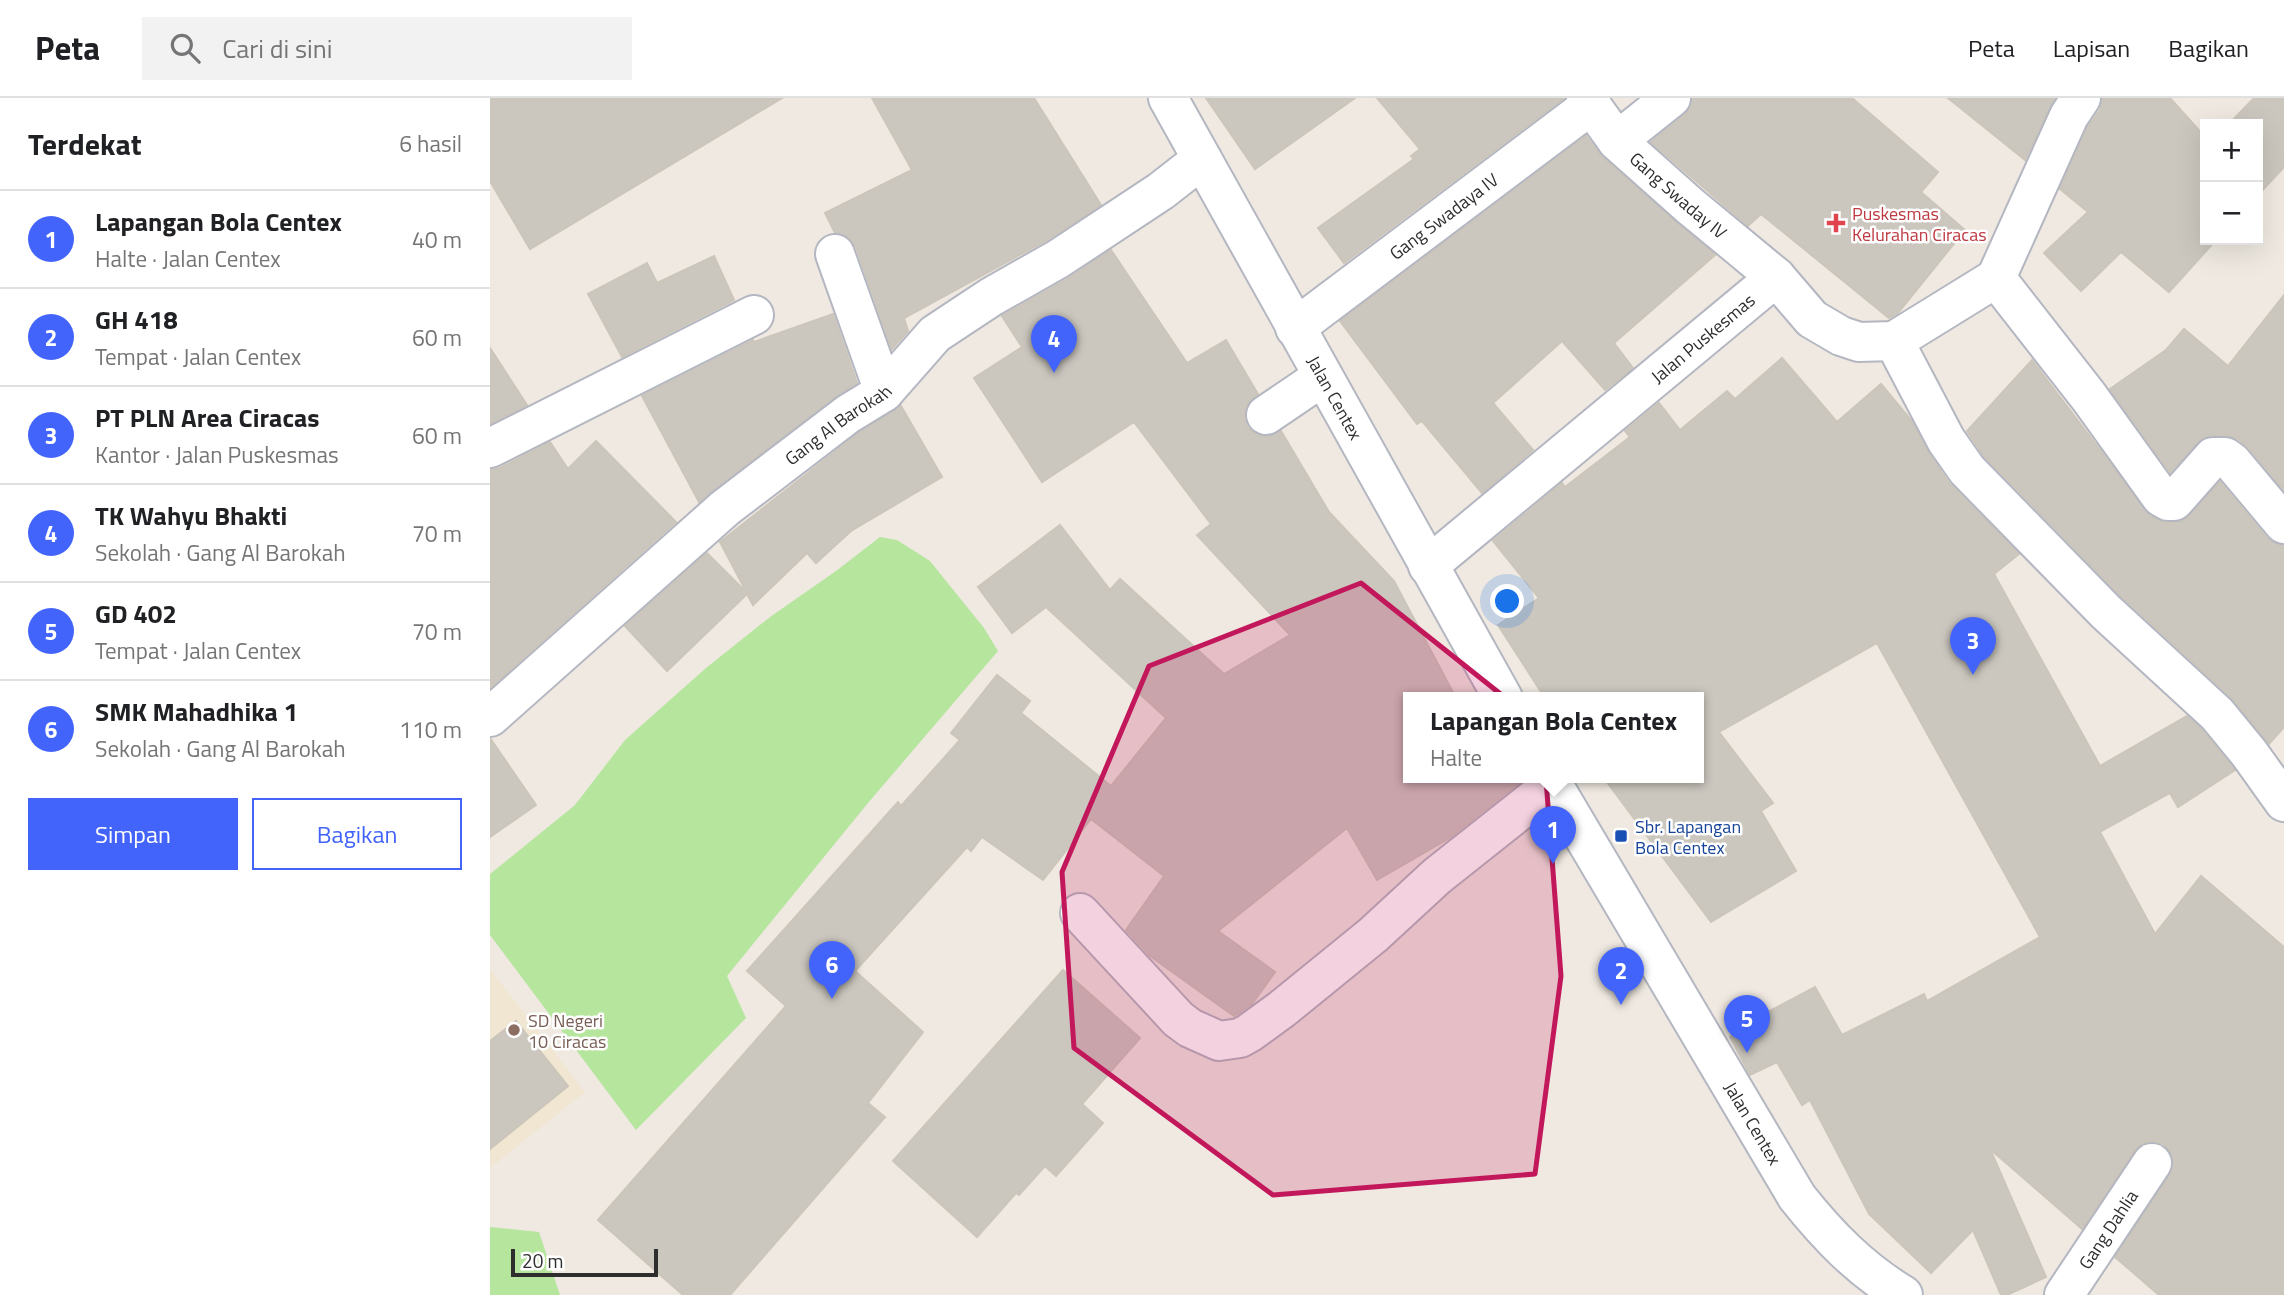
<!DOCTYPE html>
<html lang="id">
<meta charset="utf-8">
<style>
:root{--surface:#fff;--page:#f2f2f2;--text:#202124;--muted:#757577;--line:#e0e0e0;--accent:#4264fb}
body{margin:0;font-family:"Titillium Web",sans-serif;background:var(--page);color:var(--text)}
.controls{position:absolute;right:21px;top:21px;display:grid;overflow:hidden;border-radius:0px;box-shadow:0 7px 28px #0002}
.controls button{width:63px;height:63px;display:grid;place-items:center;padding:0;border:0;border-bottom:2px solid var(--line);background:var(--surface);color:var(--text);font:35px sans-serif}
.scale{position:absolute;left:21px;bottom:18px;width:147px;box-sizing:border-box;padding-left:7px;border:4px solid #2e2e2e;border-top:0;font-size:19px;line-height:24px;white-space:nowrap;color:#2e2e2e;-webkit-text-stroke:5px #fff;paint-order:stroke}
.you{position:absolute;left:1018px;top:504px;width:24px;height:24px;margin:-18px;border:5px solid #fff;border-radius:50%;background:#1a73e8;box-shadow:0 0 0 10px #1a73e833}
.badge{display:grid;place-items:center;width:46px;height:46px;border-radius:50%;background:var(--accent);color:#fff;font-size:23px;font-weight:700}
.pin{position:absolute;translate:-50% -58px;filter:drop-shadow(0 2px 4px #0008)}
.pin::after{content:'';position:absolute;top:37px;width:24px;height:21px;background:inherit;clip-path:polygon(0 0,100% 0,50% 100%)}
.popup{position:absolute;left:913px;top:594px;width:301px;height:91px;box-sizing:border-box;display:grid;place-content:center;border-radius:0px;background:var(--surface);filter:drop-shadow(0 2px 5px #0005);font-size:23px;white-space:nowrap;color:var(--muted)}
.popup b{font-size:26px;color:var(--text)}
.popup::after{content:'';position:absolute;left:50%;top:100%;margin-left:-14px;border:14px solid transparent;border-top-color:var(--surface)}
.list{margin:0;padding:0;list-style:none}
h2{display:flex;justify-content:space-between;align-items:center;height:91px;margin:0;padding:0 28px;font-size:30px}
h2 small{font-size:23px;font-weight:400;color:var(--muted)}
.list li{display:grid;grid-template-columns:46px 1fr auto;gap:21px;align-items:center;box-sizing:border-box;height:98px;padding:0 28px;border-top:2px solid var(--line)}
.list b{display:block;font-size:26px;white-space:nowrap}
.list p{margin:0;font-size:23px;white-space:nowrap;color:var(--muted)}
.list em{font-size:23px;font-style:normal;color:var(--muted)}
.actions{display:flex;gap:14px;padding:21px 28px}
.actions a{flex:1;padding:16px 0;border:2px solid var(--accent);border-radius:0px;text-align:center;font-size:24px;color:var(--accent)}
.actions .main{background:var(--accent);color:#fff}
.icon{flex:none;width:38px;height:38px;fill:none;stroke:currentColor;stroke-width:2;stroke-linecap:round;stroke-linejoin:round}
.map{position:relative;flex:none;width:1794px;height:1197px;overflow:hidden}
header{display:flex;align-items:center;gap:42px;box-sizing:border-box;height:98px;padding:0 35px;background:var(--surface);border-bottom:2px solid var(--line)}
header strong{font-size:33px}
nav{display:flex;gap:38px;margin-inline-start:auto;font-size:24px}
.search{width:490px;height:63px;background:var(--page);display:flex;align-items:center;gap:18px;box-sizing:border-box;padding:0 24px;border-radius:0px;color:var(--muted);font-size:26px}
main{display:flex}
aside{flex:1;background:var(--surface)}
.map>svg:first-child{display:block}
.education{fill:#f0e6d1}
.green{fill:#b6e59e}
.building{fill:#cbc7bf;stroke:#cbc5ba;stroke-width:2}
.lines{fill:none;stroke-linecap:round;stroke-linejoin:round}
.minor-casing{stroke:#b4b7c1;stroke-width:42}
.tertiary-casing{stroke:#b4b7c1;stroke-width:42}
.minor{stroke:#fff;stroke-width:38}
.tertiary{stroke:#fff;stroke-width:38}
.marked{fill:#c2185b;fill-opacity:0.2;stroke:#c2185b;stroke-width:5;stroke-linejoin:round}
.health-dot{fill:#e0444e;stroke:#fff;stroke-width:2.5}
.transit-dot{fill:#1a4fb4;stroke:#fff;stroke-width:2.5}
.education-dot{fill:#8d6e63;stroke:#fff;stroke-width:2.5}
.labels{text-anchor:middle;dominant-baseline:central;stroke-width:5;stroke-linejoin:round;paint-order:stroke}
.street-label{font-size:18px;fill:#2e2e2e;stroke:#fff}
.health-label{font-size:18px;fill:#be3a42;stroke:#fff;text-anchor:start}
.transit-label{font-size:18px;fill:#164399;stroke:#fff;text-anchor:start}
.education-label{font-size:18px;fill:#785e54;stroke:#fff;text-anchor:start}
</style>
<header>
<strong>Peta</strong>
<div class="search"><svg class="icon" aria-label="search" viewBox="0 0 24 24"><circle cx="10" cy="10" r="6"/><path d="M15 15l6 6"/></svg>Cari di sini</div>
<nav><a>Peta</a><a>Lapisan</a><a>Bagikan</a></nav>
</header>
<main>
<aside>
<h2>Terdekat<small>6 hasil</small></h2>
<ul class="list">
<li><span class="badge">1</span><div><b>Lapangan Bola Centex</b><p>Halte · Jalan Centex</p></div><em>40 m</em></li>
<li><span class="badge">2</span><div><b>GH 418</b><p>Tempat · Jalan Centex</p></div><em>60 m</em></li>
<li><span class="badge">3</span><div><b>PT PLN Area Ciracas</b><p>Kantor · Jalan Puskesmas</p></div><em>60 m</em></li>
<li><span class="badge">4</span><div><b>TK Wahyu Bhakti</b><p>Sekolah · Gang Al Barokah</p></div><em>70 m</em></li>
<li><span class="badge">5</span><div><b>GD 402</b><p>Tempat · Jalan Centex</p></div><em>70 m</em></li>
<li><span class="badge">6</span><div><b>SMK Mahadhika 1</b><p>Sekolah · Gang Al Barokah</p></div><em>110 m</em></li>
</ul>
<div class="actions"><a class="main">Simpan</a><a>Bagikan</a></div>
</aside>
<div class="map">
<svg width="1794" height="1197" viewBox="0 0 1794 1197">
<rect width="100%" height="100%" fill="#efe9e1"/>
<!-- education -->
<polygon class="education" points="0,871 95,994 0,1070"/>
<!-- green -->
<g class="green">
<polygon points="390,439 407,442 440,463 494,530 508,553 378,705 237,878 256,920 146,1032 0,837 0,776 85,707 135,642 216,570 280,519 346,473"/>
<polygon points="0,1129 49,1134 70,1197 0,1197"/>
</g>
<!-- building -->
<g class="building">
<polygon points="0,0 292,0 40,151 0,83"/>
<polygon points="382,0 544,0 611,107 557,142 414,220 418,233 402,251 366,149 359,139 345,135 335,115 422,72"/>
<polygon points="716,0 865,0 765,71"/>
<polygon points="887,0 1074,0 854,165 828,130 924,61 921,58 930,51"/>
<polygon points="1202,0 1362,0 1448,74 1431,94 1475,132 1408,215 1399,220 1271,116 1258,128 1161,44 1195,17 1201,9"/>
<polygon points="1458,0 1565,0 1535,62"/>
<polygon points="1613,0 1680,0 1715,39 1715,142 1726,142 1679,194 1631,154 1591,193 1554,155 1598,114 1570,91 1598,29 1610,12"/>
<polygon points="1764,0 1794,0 1794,69 1768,97 1768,26 1739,26"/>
<polygon points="1096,38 1112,59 1225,157 1124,245 1143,270 1115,292 1072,243 1003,305 1043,352 992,395 932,323 927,326 850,223"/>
<polygon points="621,152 697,265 736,242 768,296 756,308 754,319 758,330 767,337 777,339 791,333 839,414 904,483 966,600 918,600 918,680 1035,680 958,741 887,782 857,730 728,833 785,874 762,906 744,918 660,858 636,832 674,778 601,721 553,782 492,739 481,753 477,749 365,873 433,934 378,1005 395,1019 240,1197 193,1197 108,1122 296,908 257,873 408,704 411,708 470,642 461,635 507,577 540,603 531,615 621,688 676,620 556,509 522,535 488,489 570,427 620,492 630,481 734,576 800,537 707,437 721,426 644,324 552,384 484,280 532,249 512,218 579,180"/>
<polygon points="224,158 244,202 132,259 98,196 157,165 167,185"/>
<polygon points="1794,197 1794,392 1759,350 1748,341 1736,337 1714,339 1680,374 1620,291 1676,252 1694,231 1738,268"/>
<polygon points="343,216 367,285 345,299 209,404 152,298 263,242 264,244"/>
<polygon points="0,250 37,307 0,326"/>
<polygon points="1292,260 1347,324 1391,286 1421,322 1438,354 1459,385 1529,456 1504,476 1610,668 1697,618 1711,631 1745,672 1688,709 1680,695 1610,734 1665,836 1711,778 1794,849 1794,1197 1669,1197 1625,1159 1680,1077 1684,1067 1681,1055 1674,1046 1663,1043 1652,1046 1644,1053 1592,1131 1500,1051 1556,1179 1517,1197 1511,1197 1483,1132 1441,1175 1379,1116 1320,1002 1312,1007 1287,964 1260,977 1240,939 1267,925 1265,921 1325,889 1352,937 1434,896 1437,903 1550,839 1387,545 1229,634 1283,705 1271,713 1306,773 1221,824 1114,680 1208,680 1208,600 1055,600 1008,527 1049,500 1003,443 1072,385 1075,389 1140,339 1135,333 1169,305 1190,332 1237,293 1245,301"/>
<polygon points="1542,262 1660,418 1677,425 1693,423 1730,384 1777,440 1786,446 1794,447 1794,629 1779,646 1742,600 1631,498 1494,358 1477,333"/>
<polygon points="411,308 452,379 361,433 326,465 317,455 263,507 257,496 177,573 135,528 217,455 257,495 230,444 370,334"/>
<polygon points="106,343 186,424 0,590 0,372 10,370 60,344 78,371"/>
<polygon points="0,640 46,707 0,739"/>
<polygon points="573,872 650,940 592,1006 613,1025 566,1078 555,1068 529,1097 526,1095 487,1139 403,1063"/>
<polygon points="26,923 78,988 0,1051 0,943"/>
</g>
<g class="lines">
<defs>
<g id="minor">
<path id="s1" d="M 1096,0 L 1127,43 L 1200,108 L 1286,179 L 1322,221 L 1351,238 L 1369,244 L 1404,243 L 1506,180"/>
<polyline points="1127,43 1181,0"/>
<polyline points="345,156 394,294"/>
<polyline points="1506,180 1599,299 1671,399 1678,403 1684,403 1723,359 1735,359 1742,364 1794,426"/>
<polyline points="1506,180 1579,18 1591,0"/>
<path id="s2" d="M 805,230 L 1101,7"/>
<polyline points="1404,243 1456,342 1477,372 1616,514 1727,616 1759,655 1794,704"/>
<polyline points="776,317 832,279"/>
<polyline points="0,350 264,217"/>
<path id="s3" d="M 938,468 L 1286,179"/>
<path id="s4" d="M 0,619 L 235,410 L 358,316 L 394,294 L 445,236 L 501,199 L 568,161 L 671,93 L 712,61"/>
<polyline points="590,815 688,921 700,930 729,943 750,940 759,935 792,911 883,837 947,778 1063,686"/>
<path id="s5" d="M 1574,1197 L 1662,1065"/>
</g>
<g id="tertiary">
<path id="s6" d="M 678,0 L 1013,600"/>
<path id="s7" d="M 1059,680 L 1307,1099 C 1338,1138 1370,1171 1413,1197"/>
</g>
</defs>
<!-- minor casing -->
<use href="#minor" class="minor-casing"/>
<!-- tertiary casing -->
<use href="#tertiary" class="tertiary-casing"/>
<!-- minor -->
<use href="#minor" class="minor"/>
<!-- tertiary -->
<use href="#tertiary" class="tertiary"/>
</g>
<!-- marked area -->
<path class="marked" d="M 871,485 L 1052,629 L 1071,878 L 1045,1076 L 783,1097 L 584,950 L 572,774 L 659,568 Z"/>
<!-- markers -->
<path class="health-dot" d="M1342.5 114.5h7v7h7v7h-7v7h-7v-7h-7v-7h7z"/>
<rect class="transit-dot" x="1124" y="731" width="14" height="14" rx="3.5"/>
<circle class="education-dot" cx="24" cy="932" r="7"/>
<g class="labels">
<!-- street labels -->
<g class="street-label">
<text stroke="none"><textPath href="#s1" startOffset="135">Gang Swaday IV</textPath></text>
<text stroke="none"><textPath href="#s2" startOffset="186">Gang Swadaya IV</textPath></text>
<text stroke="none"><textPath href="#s3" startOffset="357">Jalan Puskesmas</textPath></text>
<text stroke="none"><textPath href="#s6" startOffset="343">Jalan Centex</textPath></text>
<text stroke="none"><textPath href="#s4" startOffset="455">Gang Al Barokah</textPath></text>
<text stroke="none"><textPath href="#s7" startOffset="401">Jalan Centex</textPath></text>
<text stroke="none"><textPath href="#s5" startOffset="79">Gang Dahlia</textPath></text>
</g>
<!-- health labels -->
<g class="health-label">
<text x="1362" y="115">Puskesmas<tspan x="1362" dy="21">Kelurahan Ciracas</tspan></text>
</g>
<!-- transit labels -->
<g class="transit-label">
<text x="1145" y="728">Sbr. Lapangan<tspan x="1145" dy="21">Bola Centex</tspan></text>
</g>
<!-- education labels -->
<g class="education-label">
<text x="38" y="922">SD Negeri<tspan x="38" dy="21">10 Ciracas</tspan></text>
</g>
</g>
</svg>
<div class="controls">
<button>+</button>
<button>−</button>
</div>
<div class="scale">20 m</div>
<div class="you"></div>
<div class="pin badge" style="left:1063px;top:766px">1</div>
<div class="popup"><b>Lapangan Bola Centex</b>Halte</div>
<div class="pin badge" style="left:1131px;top:907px">2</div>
<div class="pin badge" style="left:1483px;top:577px">3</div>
<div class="pin badge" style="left:564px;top:275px">4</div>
<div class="pin badge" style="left:1257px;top:955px">5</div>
<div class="pin badge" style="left:342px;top:901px">6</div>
</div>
</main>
